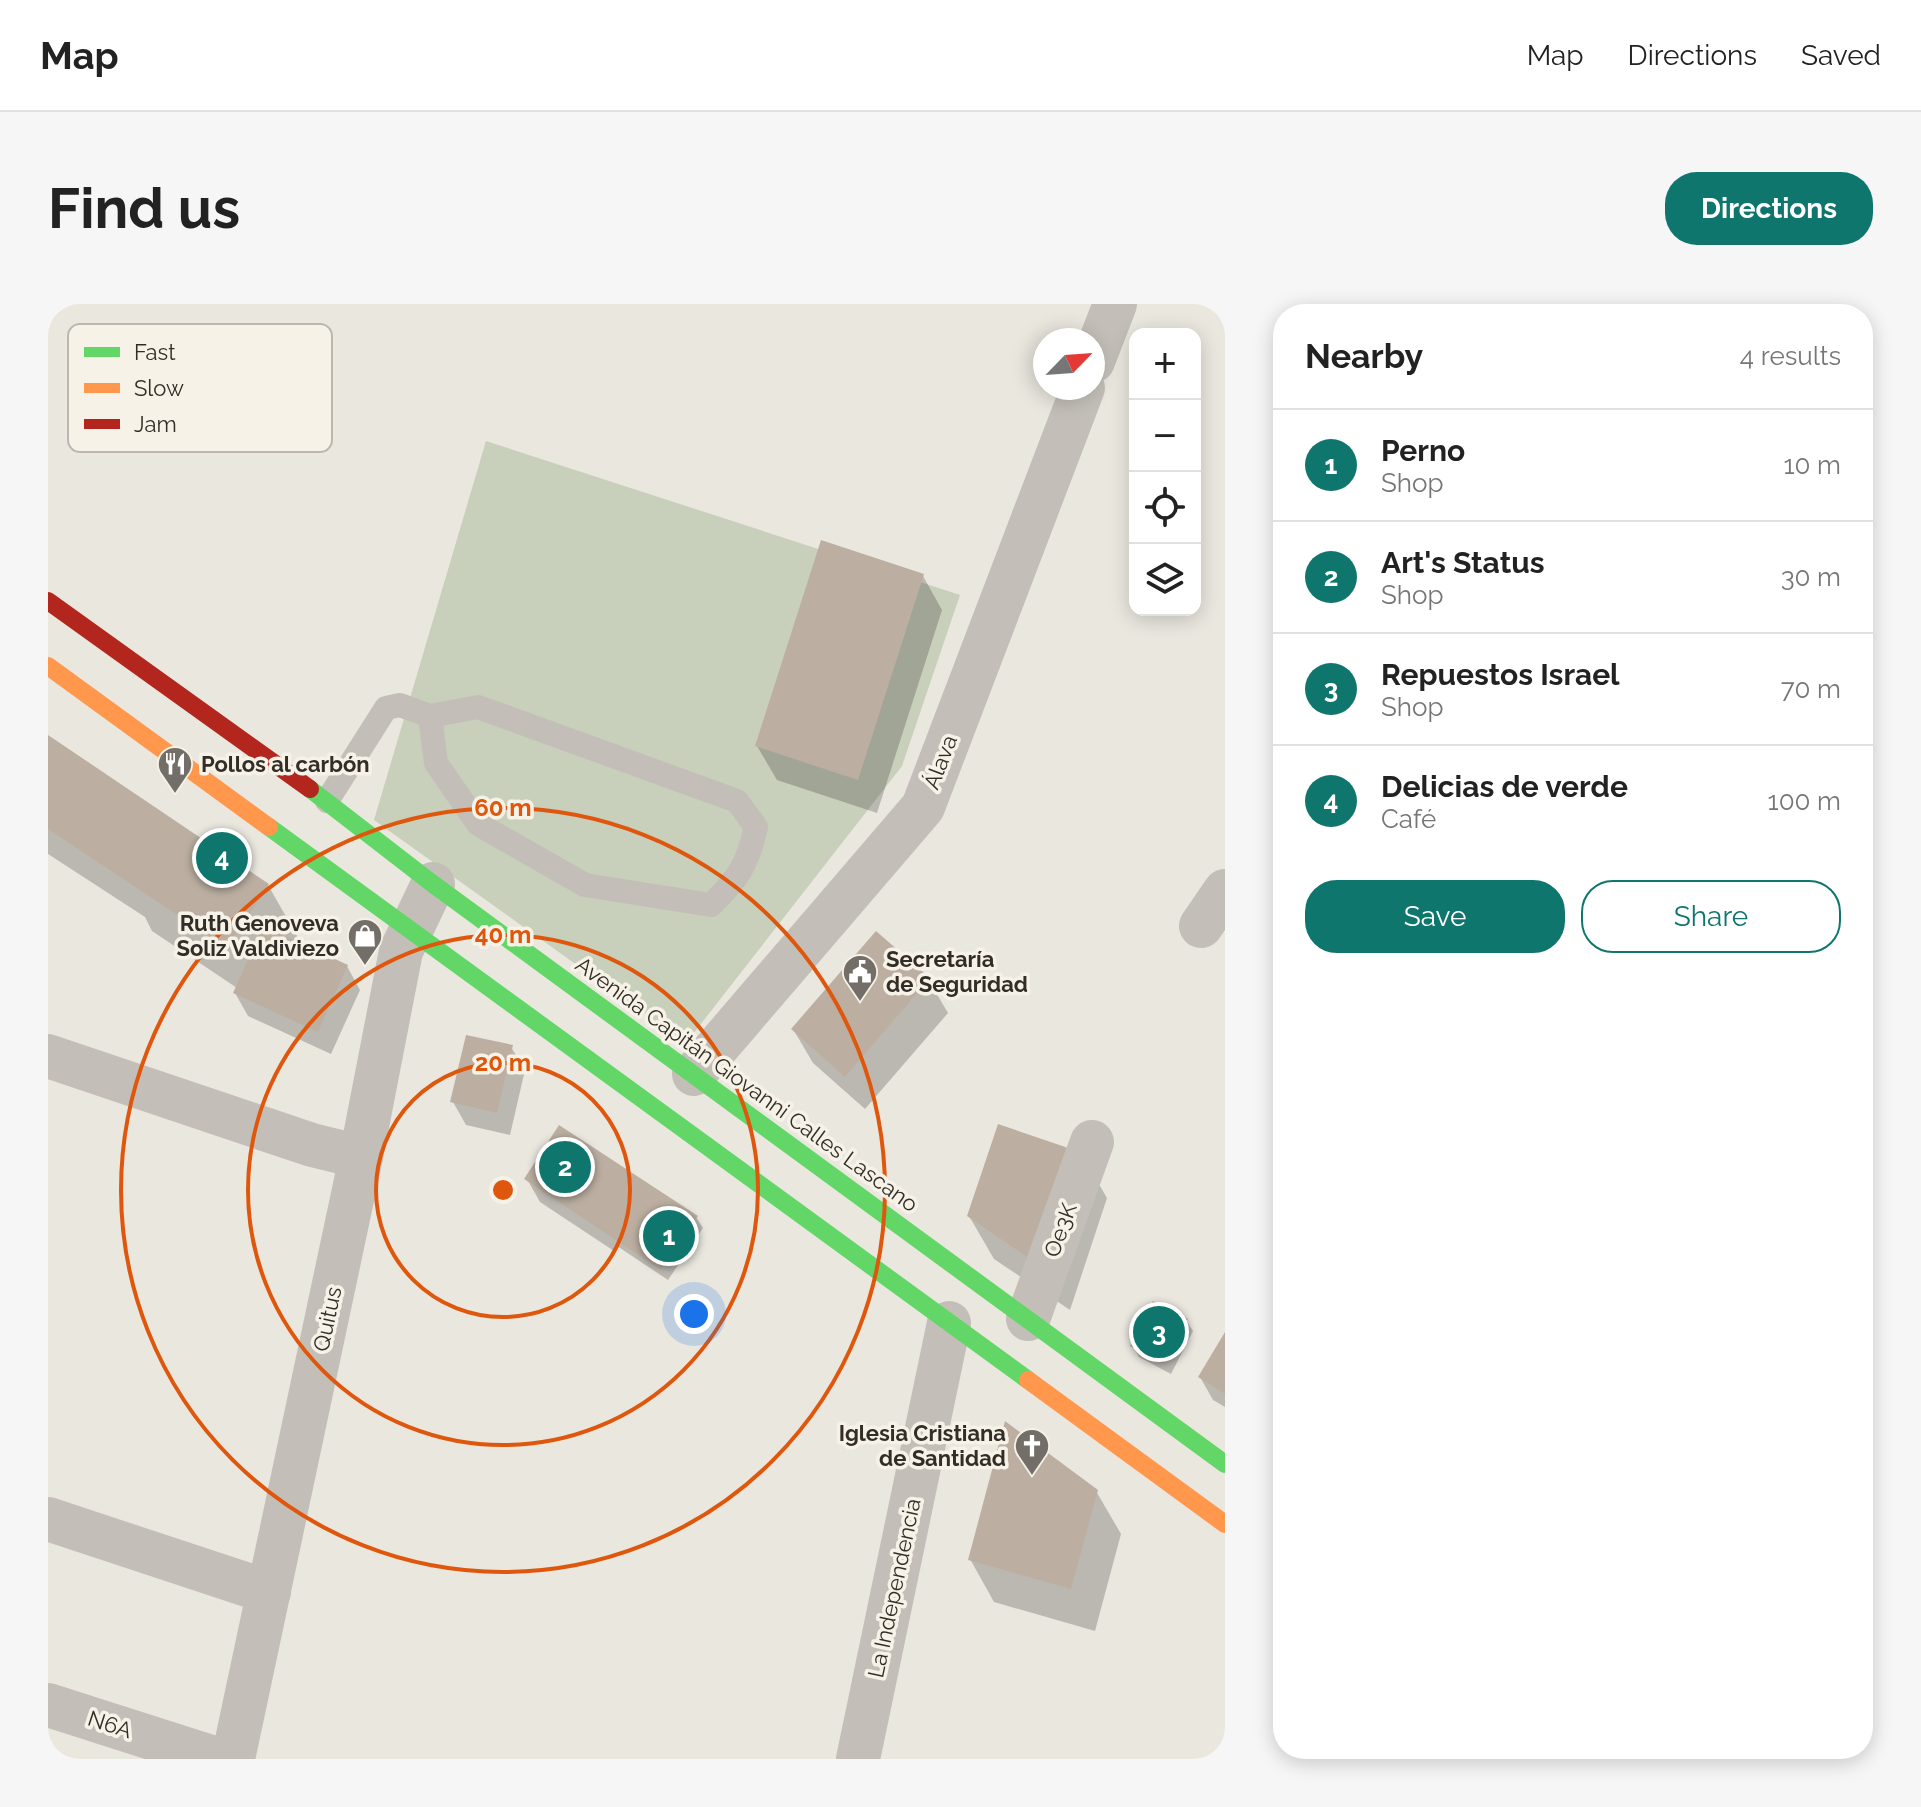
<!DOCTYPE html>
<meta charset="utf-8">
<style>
:root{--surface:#fff;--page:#f6f6f6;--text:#222;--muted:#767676;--line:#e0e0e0;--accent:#0f766e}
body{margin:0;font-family:Raleway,sans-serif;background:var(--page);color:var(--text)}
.controls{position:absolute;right:24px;top:24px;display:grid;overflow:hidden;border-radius:16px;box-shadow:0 4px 20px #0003}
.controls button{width:72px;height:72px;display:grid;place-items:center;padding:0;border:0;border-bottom:2px solid var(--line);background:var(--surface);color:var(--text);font:40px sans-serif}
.compass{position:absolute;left:985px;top:24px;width:72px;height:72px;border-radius:50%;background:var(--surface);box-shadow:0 4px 20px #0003;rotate:65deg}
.you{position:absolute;left:646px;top:1010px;width:28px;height:28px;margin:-20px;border:6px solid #fff;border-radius:50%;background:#1a73e8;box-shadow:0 0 0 12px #1a73e833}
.badge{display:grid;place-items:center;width:52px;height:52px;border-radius:50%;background:var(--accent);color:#fff;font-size:26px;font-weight:700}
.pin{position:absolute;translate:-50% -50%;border:4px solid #fff;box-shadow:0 2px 8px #0006}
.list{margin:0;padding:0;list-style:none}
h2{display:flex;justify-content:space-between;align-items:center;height:104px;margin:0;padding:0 32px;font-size:34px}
h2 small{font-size:26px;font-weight:400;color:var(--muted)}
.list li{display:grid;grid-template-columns:52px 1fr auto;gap:24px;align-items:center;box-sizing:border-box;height:112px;padding:0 32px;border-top:2px solid var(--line)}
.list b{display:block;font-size:30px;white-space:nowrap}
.list p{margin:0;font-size:26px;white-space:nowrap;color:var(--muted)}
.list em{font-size:26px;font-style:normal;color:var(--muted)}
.actions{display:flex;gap:16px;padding:24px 32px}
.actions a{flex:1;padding:18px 0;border:2px solid var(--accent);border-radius:32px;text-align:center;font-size:28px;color:var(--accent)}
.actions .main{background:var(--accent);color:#fff}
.icon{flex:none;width:44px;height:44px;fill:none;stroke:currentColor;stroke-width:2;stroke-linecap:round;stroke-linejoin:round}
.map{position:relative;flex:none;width:1177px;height:1455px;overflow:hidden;border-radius:32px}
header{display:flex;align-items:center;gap:48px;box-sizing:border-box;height:112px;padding:0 40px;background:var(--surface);border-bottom:2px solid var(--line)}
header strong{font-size:38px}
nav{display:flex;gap:44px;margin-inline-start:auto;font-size:28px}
.intro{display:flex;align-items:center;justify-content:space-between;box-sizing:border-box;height:192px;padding:0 48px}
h1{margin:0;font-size:56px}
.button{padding:20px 36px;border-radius:32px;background:var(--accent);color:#fff;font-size:28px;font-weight:700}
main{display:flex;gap:48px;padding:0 48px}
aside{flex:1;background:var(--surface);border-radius:32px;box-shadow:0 4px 20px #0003}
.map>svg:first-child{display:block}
.green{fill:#c8cfbb}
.shadow{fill:#0003}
.building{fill:#bcafa2}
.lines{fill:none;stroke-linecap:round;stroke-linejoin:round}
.lane{stroke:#c3bfb8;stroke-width:24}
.street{stroke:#c3bfb8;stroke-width:44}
.fast{stroke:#63d668;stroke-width:18}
.slow{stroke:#ff974d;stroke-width:18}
.jam{stroke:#b3261e;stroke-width:18}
.ring{fill:none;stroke:#df570d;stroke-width:4}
.labels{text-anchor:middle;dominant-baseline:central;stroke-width:7;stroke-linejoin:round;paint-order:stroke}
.street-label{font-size:22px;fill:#332d28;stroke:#f7f2e7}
.poi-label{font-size:22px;font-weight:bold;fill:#332d28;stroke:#f7f2e7;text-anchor:start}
.key{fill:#f7f2e7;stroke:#bcb7ae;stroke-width:2}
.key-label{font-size:22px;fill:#332d28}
.centre{fill:#df570d;stroke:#f7f2e7;stroke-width:4}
.ring-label{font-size:24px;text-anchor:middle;font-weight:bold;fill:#df570d;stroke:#f7f2e7;stroke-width:7;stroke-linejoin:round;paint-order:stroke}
</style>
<header>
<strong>Map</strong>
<nav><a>Map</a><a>Directions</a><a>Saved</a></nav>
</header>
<div class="intro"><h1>Find us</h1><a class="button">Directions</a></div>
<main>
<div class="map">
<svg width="1177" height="1455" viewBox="0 0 1177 1455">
<rect width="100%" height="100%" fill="#eae7df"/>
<!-- green -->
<polygon class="green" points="438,137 912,291 854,462 638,739 326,516"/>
<!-- shadow -->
<g class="shadow">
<polygon points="875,272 894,306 829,509 729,476 709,442"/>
<polygon points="0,433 220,581 252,637 250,640 299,662 312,686 283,750 200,712 187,689 189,684 104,627 97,613 0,550"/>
<polygon points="880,675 900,709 817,805 765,759 745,725"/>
<polygon points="463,743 477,766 462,831 418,821 405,798"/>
<polygon points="1034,851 1059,894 1022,1006 946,955 921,912"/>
<polygon points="479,875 648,913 655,924 620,976 569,942 566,947 492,898"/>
<polygon points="1138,1016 1145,1027 1123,1070 1091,1053 1085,1042"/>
<polygon points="1177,1032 1177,1103 1165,1096 1152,1073"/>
<polygon points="1048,1187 1073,1230 1047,1327 946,1298 922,1255"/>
</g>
<!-- building -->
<g class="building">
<polygon points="773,236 876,270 810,476 707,442"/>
<polygon points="0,431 221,580 179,644 0,525"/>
<polygon points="215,622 300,661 270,728 185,689"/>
<polygon points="828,627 882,674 797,773 743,725"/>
<polygon points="418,731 465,741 449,809 402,798"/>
<polygon points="950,820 1035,849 997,965 919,912"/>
<polygon points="511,821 650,912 613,966 476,875"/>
<polygon points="1105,997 1140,1015 1116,1060 1082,1042"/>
<polygon points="1177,1028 1177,1090 1150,1073"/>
<polygon points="957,1117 1050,1186 1023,1285 920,1256"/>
</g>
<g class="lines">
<!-- lane -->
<path class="lane" d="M 279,497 L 338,404 L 352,401 L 382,412 L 430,403 L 689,497 L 708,523 C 700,560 690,575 663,601 L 537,581 L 430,520 L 388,459 L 382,412"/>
<!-- street -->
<g class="street">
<polyline points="1045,57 1067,0"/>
<polyline points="1153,622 1177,587"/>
<polyline points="0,752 264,841 313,853"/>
<polyline points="646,770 875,503 1035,84"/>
<polyline points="980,1015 1044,838"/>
<polyline points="0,1215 221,1288"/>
<polyline points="0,1401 169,1455"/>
<polyline points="185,1455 313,853 353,647 385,580"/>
<polyline points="810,1455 901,1019"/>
</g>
<!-- fast -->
<g class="fast">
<polyline points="262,485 385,580 1177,1160"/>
<polyline points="221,523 980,1076"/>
</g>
<!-- slow -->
<g class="slow">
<polyline points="0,362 221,523"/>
<polyline points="980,1076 1177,1220"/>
</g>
<!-- jam -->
<polyline class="jam" points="0,297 262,485"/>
</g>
<!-- distance rings -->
<g class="ring">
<circle cx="455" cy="886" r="127"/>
<circle cx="455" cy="886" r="255"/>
<circle cx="455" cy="886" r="382"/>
</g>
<!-- icons -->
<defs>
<symbol id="restaurant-pin" viewBox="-11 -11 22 30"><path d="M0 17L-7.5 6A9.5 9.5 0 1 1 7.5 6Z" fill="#736e68" stroke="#f7f2e7"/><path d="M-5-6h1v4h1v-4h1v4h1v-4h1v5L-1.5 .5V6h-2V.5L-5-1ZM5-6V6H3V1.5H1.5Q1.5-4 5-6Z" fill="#fff"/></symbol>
<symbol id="shop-pin" viewBox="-11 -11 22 30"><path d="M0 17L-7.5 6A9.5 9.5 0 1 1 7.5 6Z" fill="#736e68" stroke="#f7f2e7"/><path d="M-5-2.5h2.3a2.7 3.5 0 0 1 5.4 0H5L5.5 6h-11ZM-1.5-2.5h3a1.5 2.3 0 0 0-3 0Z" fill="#fff"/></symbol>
<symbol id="civic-pin" viewBox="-11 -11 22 30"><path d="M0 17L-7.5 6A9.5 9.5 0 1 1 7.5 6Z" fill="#736e68" stroke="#f7f2e7"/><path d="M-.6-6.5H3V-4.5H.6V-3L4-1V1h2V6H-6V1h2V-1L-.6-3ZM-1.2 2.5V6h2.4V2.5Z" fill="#fff"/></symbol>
<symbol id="church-pin" viewBox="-11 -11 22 30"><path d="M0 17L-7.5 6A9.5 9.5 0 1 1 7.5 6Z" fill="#736e68" stroke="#f7f2e7"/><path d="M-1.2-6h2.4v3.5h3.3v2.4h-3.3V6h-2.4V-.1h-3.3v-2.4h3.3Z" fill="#fff"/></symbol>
</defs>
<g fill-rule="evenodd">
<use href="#restaurant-pin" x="107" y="440" width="40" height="54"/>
<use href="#shop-pin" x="297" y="612" width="40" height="54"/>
<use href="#civic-pin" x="792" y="648" width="40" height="54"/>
<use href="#church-pin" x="964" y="1122" width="40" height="54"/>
</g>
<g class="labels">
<!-- street labels -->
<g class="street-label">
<text transform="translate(892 458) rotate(-69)">Álava</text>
<text transform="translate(699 780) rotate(36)">Avenida Capitán Giovanni Calles Lascano</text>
<text transform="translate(1012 926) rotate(-70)">Oe3K</text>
<text transform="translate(279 1015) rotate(-78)">Quitus</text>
<text transform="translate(846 1284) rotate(-78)">La Independencia</text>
<text transform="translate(62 1420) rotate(18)">N6A</text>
</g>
<!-- poi labels -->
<g class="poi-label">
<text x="153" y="460">Pollos al carbón</text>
<text x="291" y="619" text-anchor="end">Ruth Genoveva<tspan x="291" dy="25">Soliz Valdiviezo</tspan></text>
<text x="838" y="655">Secretaría<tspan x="838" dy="25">de Seguridad</tspan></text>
<text x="958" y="1129" text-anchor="end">Iglesia Cristiana<tspan x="958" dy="25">de Santidad</tspan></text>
</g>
</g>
<!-- legend -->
<rect x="20" y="20" width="264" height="128" rx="12" class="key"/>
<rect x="36" y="43" width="36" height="10" fill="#63d668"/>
<rect x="36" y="79" width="36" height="10" fill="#ff974d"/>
<rect x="36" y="115" width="36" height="10" fill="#b3261e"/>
<g class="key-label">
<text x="86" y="56">Fast</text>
<text x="86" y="92">Slow</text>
<text x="86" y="128">Jam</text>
</g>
<circle cx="455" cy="886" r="12" class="centre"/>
<g class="ring-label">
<text x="455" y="512">60 m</text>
<text x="455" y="639">40 m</text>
<text x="455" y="767">20 m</text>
</g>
</svg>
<div class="controls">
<button>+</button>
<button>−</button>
<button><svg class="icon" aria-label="locate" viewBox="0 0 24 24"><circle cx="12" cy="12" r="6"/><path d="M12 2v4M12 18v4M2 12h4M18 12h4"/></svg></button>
<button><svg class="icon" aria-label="layers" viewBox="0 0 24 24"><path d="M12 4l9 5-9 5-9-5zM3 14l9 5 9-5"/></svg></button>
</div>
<svg class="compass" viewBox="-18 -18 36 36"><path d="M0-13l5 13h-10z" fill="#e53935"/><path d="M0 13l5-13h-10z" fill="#767676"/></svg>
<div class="you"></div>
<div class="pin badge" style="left:621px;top:932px">1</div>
<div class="pin badge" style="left:517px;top:863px">2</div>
<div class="pin badge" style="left:1111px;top:1028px">3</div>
<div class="pin badge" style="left:174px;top:554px">4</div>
</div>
<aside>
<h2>Nearby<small>4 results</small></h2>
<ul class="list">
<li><span class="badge">1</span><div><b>Perno</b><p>Shop</p></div><em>10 m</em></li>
<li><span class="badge">2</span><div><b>Art's Status</b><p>Shop</p></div><em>30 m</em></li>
<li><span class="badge">3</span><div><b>Repuestos Israel</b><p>Shop</p></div><em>70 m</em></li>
<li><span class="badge">4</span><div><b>Delicias de verde</b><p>Café</p></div><em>100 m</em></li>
</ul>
<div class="actions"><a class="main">Save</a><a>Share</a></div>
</aside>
</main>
